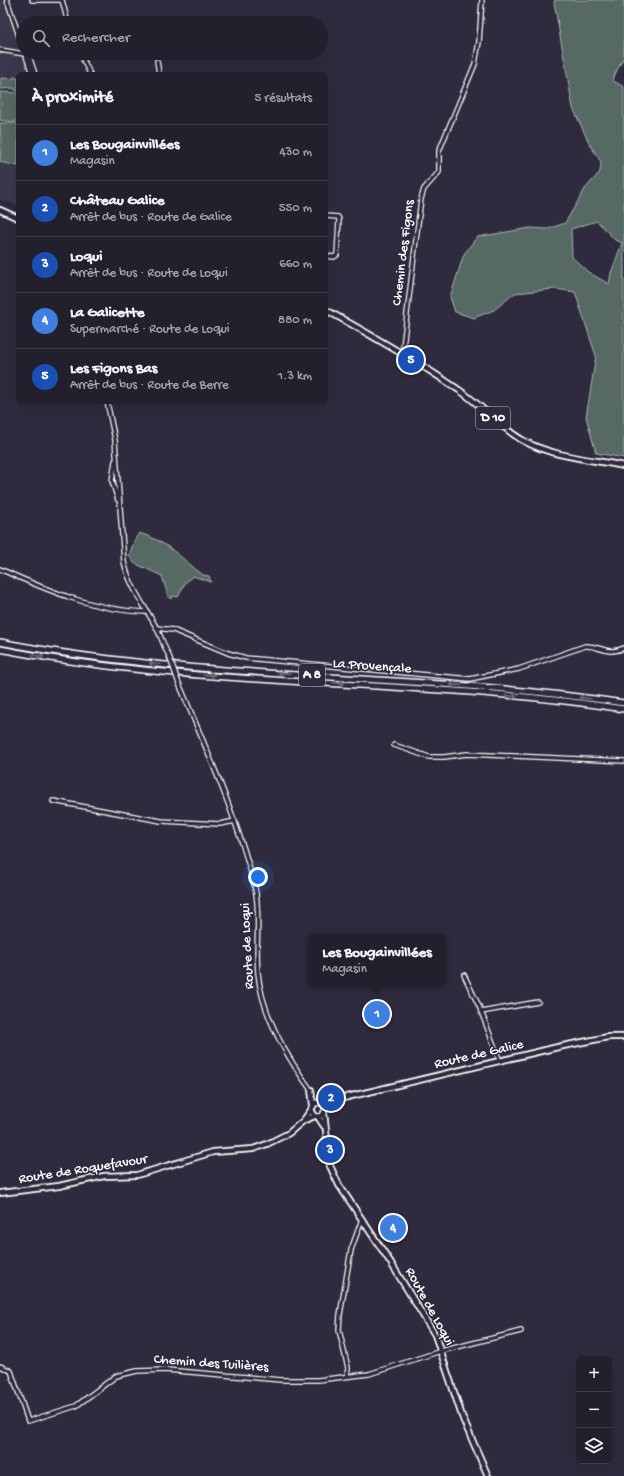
<!DOCTYPE html>
<html lang="fr">
<meta charset="utf-8">
<style>
:root{--surface:#23202e;--page:#2b2836;--text:#f1f3f6;--muted:#a3a3aa;--line:#403e4a;--accent:#ffd166}
body{margin:0;font-family:"Gochi Hand",sans-serif;background:var(--page);color:var(--text)}
.controls{position:absolute;right:12px;bottom:12px;display:grid;overflow:hidden;border-radius:6px;box-shadow:0 4px 16px #0002}
.controls button{width:36px;height:36px;display:grid;place-items:center;padding:0;border:0;border-bottom:1px solid var(--line);background:var(--surface);color:var(--text);font:20px sans-serif}
.you{position:absolute;left:258px;top:877px;width:14px;height:14px;margin:-10px;border:3px solid #fff;border-radius:50%;background:#1a73e8;box-shadow:0 0 0 6px #1a73e833}
.badge{display:grid;place-items:center;width:26px;height:26px;border-radius:50%;background:var(--accent);color:#fff;font-size:13px;font-weight:700}
.pin{position:absolute;translate:-50% -50%;border:2px solid #fff;box-shadow:0 1px 4px #0006}
.popup{position:absolute;left:308px;top:934px;width:138px;height:52px;box-sizing:border-box;display:grid;place-content:center;border-radius:6px;background:var(--surface);filter:drop-shadow(0 1px 3px #0005);font-size:13px;white-space:nowrap;color:var(--muted)}
.popup b{font-size:15px;color:var(--text)}
.popup::after{content:'';position:absolute;left:50%;top:100%;margin-left:-8px;border:8px solid transparent;border-top-color:var(--surface)}
.list{margin:0;padding:0;list-style:none}
h2{display:flex;justify-content:space-between;align-items:center;height:52px;margin:0;padding:0 16px;font-size:17px}
h2 small{font-size:13px;font-weight:400;color:var(--muted)}
.list li{display:grid;grid-template-columns:26px 1fr auto;gap:12px;align-items:center;box-sizing:border-box;height:56px;padding:0 16px;border-top:1px solid var(--line)}
.list b{display:block;font-size:15px;white-space:nowrap}
.list p{margin:0;font-size:13px;white-space:nowrap;color:var(--muted)}
.list em{font-size:13px;font-style:normal;color:var(--muted)}
.icon{flex:none;width:22px;height:22px;fill:none;stroke:currentColor;stroke-width:2;stroke-linecap:round;stroke-linejoin:round}
.map{position:relative;flex:none;width:624px;height:1476px;overflow:hidden}
.search{position:absolute;background:var(--surface);box-shadow:0 4px 16px #0002;left:16px;top:16px;width:312px;height:44px;display:flex;align-items:center;gap:10px;box-sizing:border-box;padding:0 14px;border-radius:22px;color:var(--muted);font-size:15px}
.panel{position:absolute;background:var(--surface);box-shadow:0 4px 16px #0002;left:16px;top:72px;width:312px;height:332px;border-radius:6px}
.map>svg:first-child{display:block}
.built{fill:#3b384e}
.green{fill:#566a64;stroke:#aab4b2;fill-rule:evenodd}
.lines{fill:none;stroke-linecap:round;stroke-linejoin:round}
.minor-casing{stroke:#fff;stroke-width:6}
.major-casing{stroke:#fff;stroke-width:8}
.highway-casing{stroke:#fff;stroke-width:8}
.minor{stroke:#2f2a3d;stroke-width:3.5}
.major{stroke:#2f2a3d;stroke-width:4.5}
.highway{stroke:#2f2a3d;stroke-width:5}
.minor-bridge-casing{stroke:#fff;stroke-width:6;stroke-linecap:butt}
.minor-bridge{stroke:#2f2a3d;stroke-width:3.5}
.oneway{stroke:#6d6a77}
.labels{text-anchor:middle;dominant-baseline:central;stroke-width:3;stroke-linejoin:round;paint-order:stroke}
.shield{fill:#2f2a3d;stroke:#c1bfc5;stroke-width:1}
.shield-label{font-size:13px;font-weight:bold;fill:#fff}
.street-label{font-size:14px;fill:#fff;stroke:#2f2a3d}
</style>
<div class="map">
<svg width="624" height="1476" viewBox="0 0 624 1476">
<rect width="100%" height="100%" fill="#2f2a3d"/>
<filter id="ink" filterUnits="userSpaceOnUse"><feTurbulence type="fractalNoise" baseFrequency=".025" numOctaves="2"/><feDisplacementMap in="SourceGraphic" scale="8" xChannelSelector="R" yChannelSelector="G"/><feConvolveMatrix kernelMatrix="1 2 1 2 8 2 1 2 1" color-interpolation-filters="sRGB"/></filter>
<g filter="url(#ink)">
<!-- built -->
<polygon class="built" points="0,0 5,0 31,74 18,74 18,205 0,200"/>
<!-- green -->
<g class="green">
<path d="M 555,0 L 624,0 L 624,57 L 612,80 L 624,87 L 624,458 L 596,453 L 586,417 L 596,356 L 575,292 L 555,289 L 515,293 L 494,310 L 474,318 L 455,312 L 450,297 L 464,254 L 477,237 L 530,228 L 548,229 L 565,223 L 585,189 L 600,172 L 601,162 L 590,145 L 573,108 L 554,2 ZM 597,221 L 615,240 L 622,243 L 611,273 L 609,284 L 588,272 L 572,257 L 571,229 Z"/>
<polygon points="14,77 18,78 18,91 15,90 14,88 0,89 1,78 13,79"/>
<polygon points="0,92 18,93 18,120 14,122 0,120"/>
<polygon points="0,123 18,123 18,166 0,162 1,145"/>
<path d="M 139,533 C 166,540 182,559 203,575 L 209,576 L 211,582 L 193,576 L 185,583 L 178,597 L 173,596 L 172,599 L 168,596 L 162,576 L 134,563 L 129,556 L 134,541 Z"/>
</g>
<g class="lines">
<defs>
<g id="minor">
<polyline points="7,0 23,48"/>
<polyline points="32,0 62,0 68,23"/>
<polyline points="0,50 25,54"/>
<polyline points="25,53 32,74"/>
<polyline points="28,53 35,74"/>
<polyline points="80,53 90,74"/>
<polyline points="157,61 159,74"/>
<polyline points="326,216 338,217 339,220 337,255 334,257 326,256"/>
<polyline points="402,355 421,199 424,189 439,172 439,151 475,64 479,42 482,0"/>
<path d="M 107,402 L 115,440 L 124,562 C 130,587 144,605 156,627 C 161,636 164,647 169,656"/>
<polyline points="115,461 112,481 118,500"/>
<path d="M 0,569 C 46,590 96,611 147,612"/>
<path d="M 157,628 L 173,630 L 228,653 L 246,658 L 470,679 L 519,669 L 585,646 C 601,645 605,656 624,648"/>
<path d="M 178,681 C 206,749 237,816 255,888 C 261,915 255,945 258,973 C 262,1015 286,1056 311,1090"/>
<polyline points="394,745 429,757 444,757 467,754 624,761"/>
<polyline points="53,801 161,821 220,824 235,821"/>
<polyline points="464,975 479,1006 500,1061"/>
<polyline points="481,1012 538,1002"/>
<polyline points="316,1116 321,1116 324,1113 325,1107 321,1104"/>
<polyline points="0,1366 11,1371 28,1421 76,1406 116,1376 137,1371 166,1370 281,1380 318,1380 369,1374 441,1351 521,1331"/>
<polyline points="347,1376 348,1368 339,1330 340,1315 351,1250 362,1219"/>
</g>
<g id="major">
<polyline points="0,210 18,218"/>
<path d="M 326,310 C 371,335 417,361 459,390 C 482,405 500,428 524,441 C 553,457 591,459 624,466"/>
<polyline points="311,1090 313,1105"/>
<polyline points="325,1109 339,1099 558,1047 608,1037 624,1037"/>
<polyline points="324,1113 330,1166 339,1185 391,1263 435,1335 463,1419 488,1476"/>
<polyline points="318,1117 324,1126"/>
<polyline points="305,1120 315,1116 311,1110 315,1103 332,1101"/>
<polyline points="0,1193 59,1186 104,1176 137,1175 213,1152 253,1149 267,1144 289,1133 303,1121 311,1110"/>
</g>
<g id="highway">
<path d="M 0,642 C 206,682 417,672 624,703"/>
<path d="M 0,649 C 205,690 417,677 624,709"/>
</g>
</defs>
<!-- minor casing -->
<use href="#minor" class="minor-casing"/>
<!-- major casing -->
<use href="#major" class="major-casing"/>
<!-- highway casing -->
<use href="#highway" class="highway-casing"/>
<!-- minor -->
<use href="#minor" class="minor"/>
<!-- major -->
<use href="#major" class="major"/>
<!-- highway -->
<use href="#highway" class="highway"/>
<defs>
<polyline id="minor-bridge" points="169,656 178,681"/>
</defs>
<!-- minor-bridge casing -->
<use href="#minor-bridge" class="minor-bridge-casing"/>
<!-- minor-bridge -->
<use href="#minor-bridge" class="minor-bridge"/>
</g>
<!-- one-way arrows -->
<defs><path id="oneway-shaft" d="M-6 0H5M1.5-3L5.5 0L1.5 3" fill="none" stroke-width="1.6" stroke-linecap="round" stroke-linejoin="round"/></defs>
<g class="oneway">
<use href="#oneway-shaft" transform="translate(38 656) rotate(10)"/>
<use href="#oneway-shaft" transform="translate(155 664) rotate(-175)"/>
<use href="#oneway-shaft" transform="translate(284 673) rotate(-176)"/>
<use href="#oneway-shaft" transform="translate(209 675) rotate(4)"/>
<use href="#oneway-shaft" transform="translate(339 683) rotate(4)"/>
<use href="#oneway-shaft" transform="translate(456 685) rotate(-176)"/>
<use href="#oneway-shaft" transform="translate(511 696) rotate(5)"/>
<use href="#oneway-shaft" transform="translate(585 698) rotate(-173)"/>
</g>
</g>
<g class="labels">
<!-- shield labels -->
<g class="shield">
<rect x="476" y="407" width="34" height="22" rx="3"/>
<rect x="299" y="664" width="26" height="22" rx="3"/>
</g>
<g class="shield-label">
<text x="493" y="418">D 10</text>
<text x="312" y="675">A 8</text>
</g>
<!-- street labels -->
<g class="street-label">
<text transform="translate(404 253) rotate(-83)">Chemin des Figons</text>
<text transform="translate(372 667) rotate(4)">La Provençale</text>
<text transform="translate(248 946) rotate(-93)">Route de Loqui</text>
<text transform="translate(479 1055) rotate(-13)">Route de Galice</text>
<text transform="translate(83 1170) rotate(-9)">Route de Roquefavour</text>
<text transform="translate(429 1307) rotate(61)">Route de Loqui</text>
<text transform="translate(211 1364) rotate(4)">Chemin des Tuilières</text>
</g>
</g>
</svg>
<div class="controls">
<button>+</button>
<button>−</button>
<button><svg class="icon" aria-label="layers" viewBox="0 0 24 24"><path d="M12 4l9 5-9 5-9-5zM3 14l9 5 9-5"/></svg></button>
</div>
<div class="you"></div>
<div class="pin badge" style="left:377px;top:1014px;background:#3f7fe0">1</div>
<div class="popup"><b>Les Bougainvillées</b>Magasin</div>
<div class="pin badge" style="left:331px;top:1098px;background:#1a4fb4">2</div>
<div class="pin badge" style="left:330px;top:1150px;background:#1a4fb4">3</div>
<div class="pin badge" style="left:393px;top:1228px;background:#3f7fe0">4</div>
<div class="pin badge" style="left:411px;top:360px;background:#1a4fb4">5</div>
<div class="search"><svg class="icon" aria-label="search" viewBox="0 0 24 24"><circle cx="10" cy="10" r="6"/><path d="M15 15l6 6"/></svg>Rechercher</div>
<section class="panel">
<h2>À proximité<small>5 résultats</small></h2>
<ul class="list">
<li><span class="badge" style="background:#3f7fe0">1</span><div><b>Les Bougainvillées</b><p>Magasin</p></div><em>430 m</em></li>
<li><span class="badge" style="background:#1a4fb4">2</span><div><b>Château Galice</b><p>Arrêt de bus · Route de Galice</p></div><em>550 m</em></li>
<li><span class="badge" style="background:#1a4fb4">3</span><div><b>Loqui</b><p>Arrêt de bus · Route de Loqui</p></div><em>660 m</em></li>
<li><span class="badge" style="background:#3f7fe0">4</span><div><b>La Galicette</b><p>Supermarché · Route de Loqui</p></div><em>880 m</em></li>
<li><span class="badge" style="background:#1a4fb4">5</span><div><b>Les Figons Bas</b><p>Arrêt de bus · Route de Berre</p></div><em>1.3 km</em></li>
</ul>
</section>
</div>
